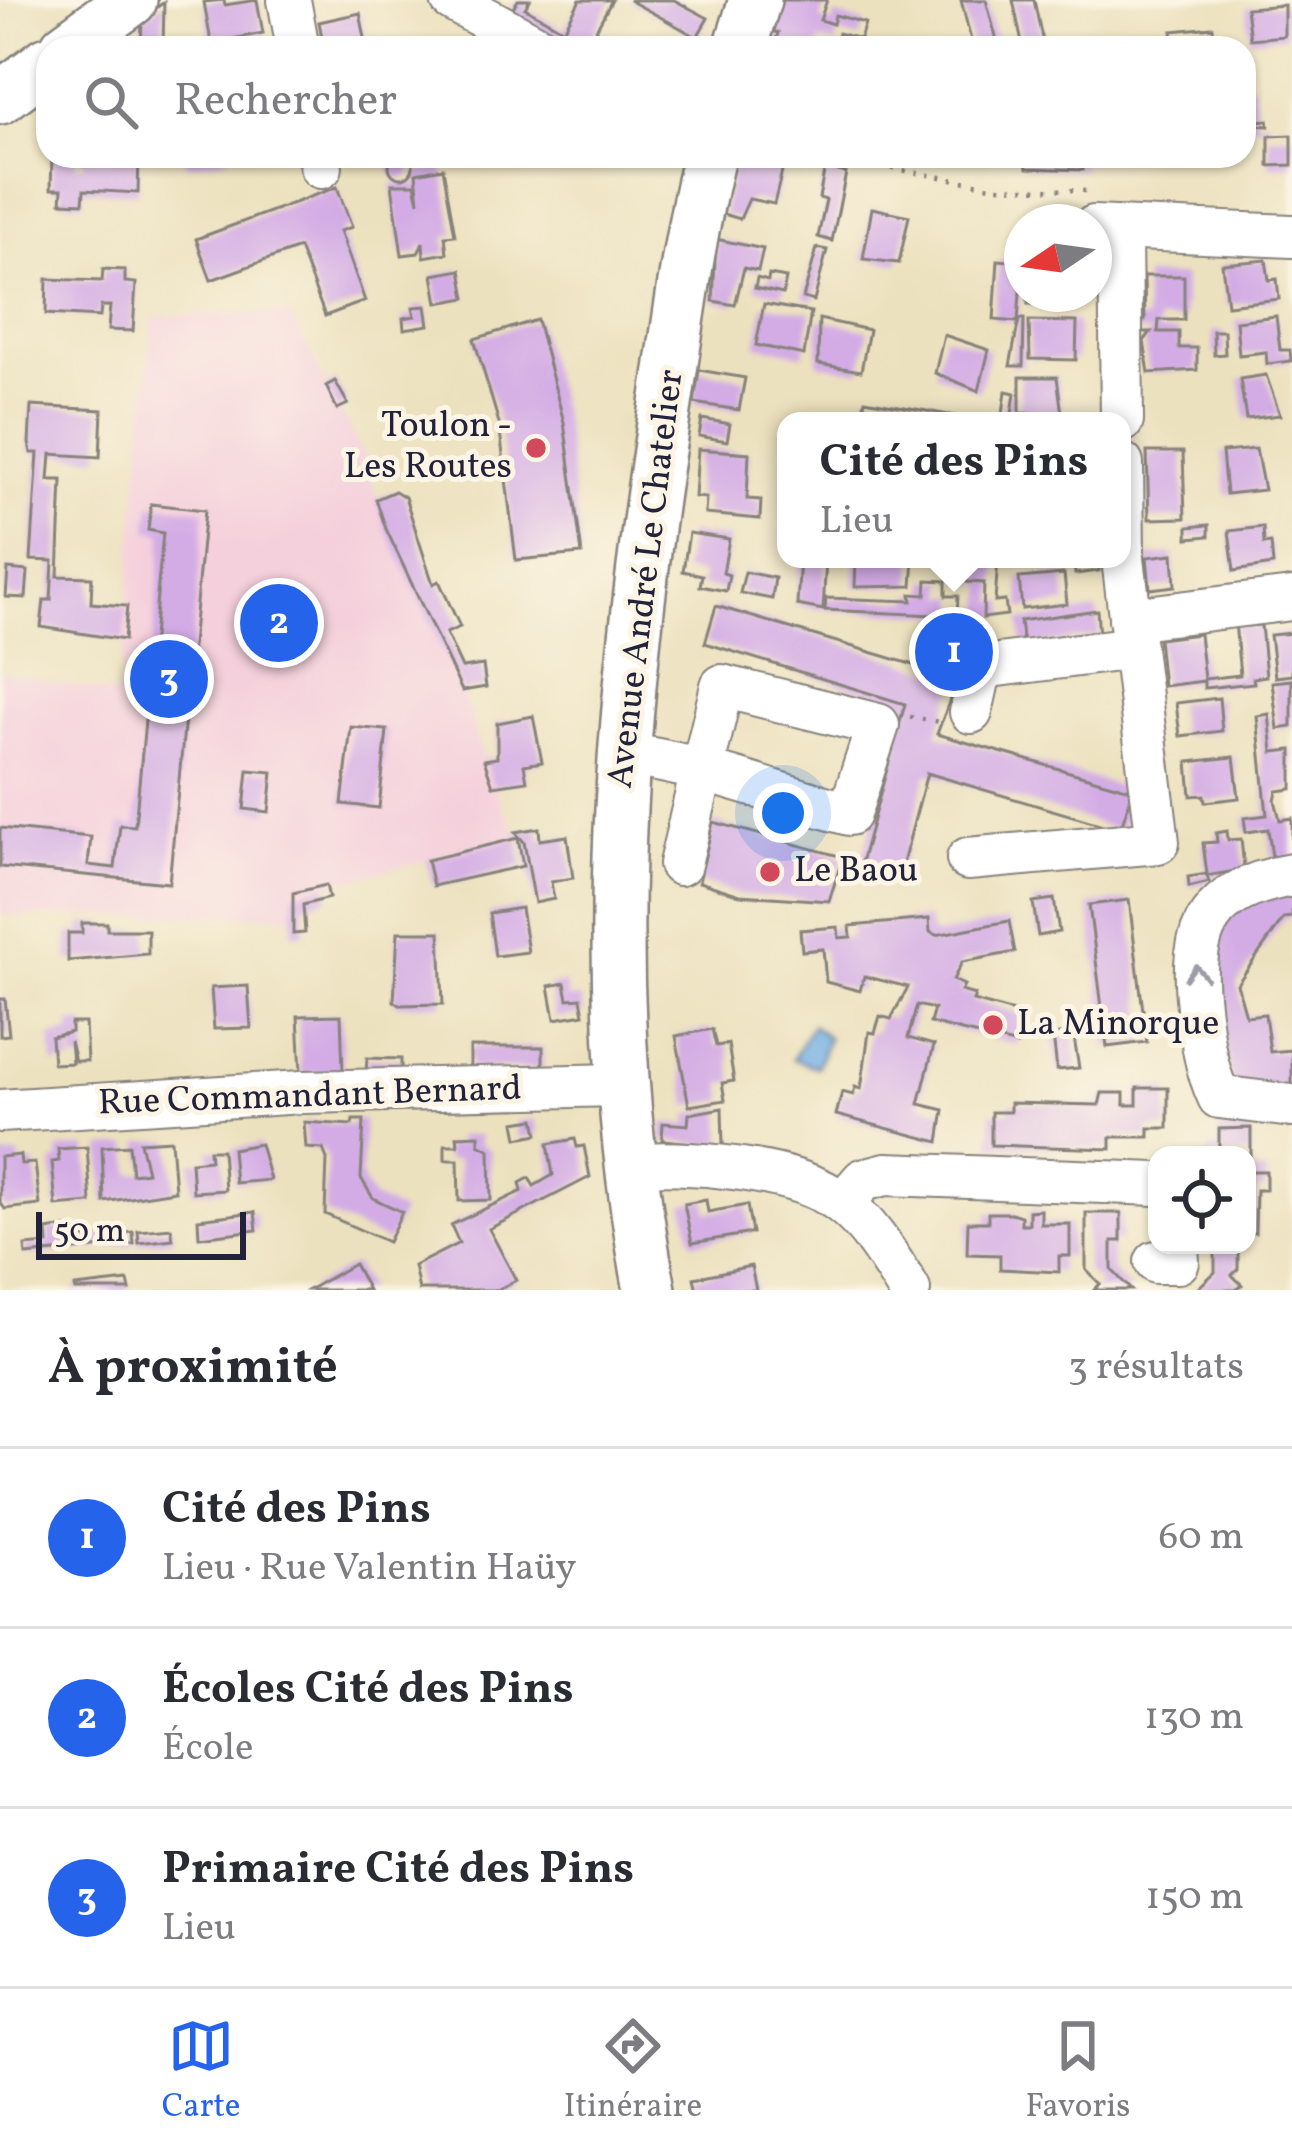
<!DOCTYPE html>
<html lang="fr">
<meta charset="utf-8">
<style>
:root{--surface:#fff;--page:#f7f7f7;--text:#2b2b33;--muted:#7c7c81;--line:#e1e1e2;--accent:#2563eb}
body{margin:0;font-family:Vollkorn,serif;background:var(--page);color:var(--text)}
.controls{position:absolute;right:36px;bottom:36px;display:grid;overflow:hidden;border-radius:24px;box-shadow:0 3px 9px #0004}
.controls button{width:108px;height:108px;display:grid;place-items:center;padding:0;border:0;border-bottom:3px solid var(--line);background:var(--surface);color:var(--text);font:60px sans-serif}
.compass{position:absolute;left:1004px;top:204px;width:108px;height:108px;border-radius:50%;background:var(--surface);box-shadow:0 3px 9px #0004;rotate:257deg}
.scale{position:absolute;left:36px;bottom:30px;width:210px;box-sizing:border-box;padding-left:12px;border:6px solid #22223b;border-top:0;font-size:33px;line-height:42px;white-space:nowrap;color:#22223b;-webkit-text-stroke:9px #fcf5e5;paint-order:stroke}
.you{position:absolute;left:783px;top:813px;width:42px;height:42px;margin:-30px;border:9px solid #fff;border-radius:50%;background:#1a73e8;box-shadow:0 0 0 18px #1a73e833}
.badge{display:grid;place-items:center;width:78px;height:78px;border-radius:50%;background:var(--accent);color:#fff;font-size:39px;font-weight:700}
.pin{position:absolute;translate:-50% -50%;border:6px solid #fff;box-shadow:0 3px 12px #0006}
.popup{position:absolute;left:777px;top:412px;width:354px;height:156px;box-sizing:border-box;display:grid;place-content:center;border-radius:24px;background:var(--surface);filter:drop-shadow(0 3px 9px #0005);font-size:39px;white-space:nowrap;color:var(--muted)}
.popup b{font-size:45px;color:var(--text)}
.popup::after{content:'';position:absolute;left:50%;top:100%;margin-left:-24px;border:24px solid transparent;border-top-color:var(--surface)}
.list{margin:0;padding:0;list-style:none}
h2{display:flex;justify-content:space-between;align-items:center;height:156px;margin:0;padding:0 48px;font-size:51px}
h2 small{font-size:39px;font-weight:400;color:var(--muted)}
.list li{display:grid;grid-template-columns:78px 1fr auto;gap:36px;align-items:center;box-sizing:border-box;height:180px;padding:0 48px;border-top:3px solid var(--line)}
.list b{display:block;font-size:45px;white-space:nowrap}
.list p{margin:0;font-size:39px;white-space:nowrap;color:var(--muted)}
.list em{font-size:39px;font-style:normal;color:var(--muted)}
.icon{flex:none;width:66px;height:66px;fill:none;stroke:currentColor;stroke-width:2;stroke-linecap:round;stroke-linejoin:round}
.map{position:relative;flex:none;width:1292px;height:1290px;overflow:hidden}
.search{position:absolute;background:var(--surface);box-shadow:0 3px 9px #0004;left:36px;right:36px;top:36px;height:132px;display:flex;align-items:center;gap:30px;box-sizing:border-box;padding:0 42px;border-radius:36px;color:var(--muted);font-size:45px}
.sheet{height:696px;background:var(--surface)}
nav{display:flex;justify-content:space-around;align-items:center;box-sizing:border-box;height:168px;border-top:3px solid var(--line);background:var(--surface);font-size:33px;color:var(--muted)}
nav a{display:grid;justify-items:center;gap:6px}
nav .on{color:var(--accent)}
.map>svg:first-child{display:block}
.built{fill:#f4cfdc}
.water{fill:#72afe4;stroke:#4a6890;stroke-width:3}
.building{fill:#d3ace5}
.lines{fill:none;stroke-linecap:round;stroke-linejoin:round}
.minor-casing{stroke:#87827c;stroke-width:46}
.major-casing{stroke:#87827c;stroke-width:56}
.path{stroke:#87827c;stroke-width:4.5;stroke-dasharray:3 9;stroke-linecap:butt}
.minor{stroke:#fff;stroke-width:42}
.major{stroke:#fff;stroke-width:51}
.oneway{stroke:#9c9ca7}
.poi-dot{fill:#d1495b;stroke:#fcf5e5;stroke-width:4.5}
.labels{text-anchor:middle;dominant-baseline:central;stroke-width:10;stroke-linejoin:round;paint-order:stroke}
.poi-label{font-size:36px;fill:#22223b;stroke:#fcf5e5;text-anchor:start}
.street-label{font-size:36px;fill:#22223b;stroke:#fcf5e5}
</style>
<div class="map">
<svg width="1292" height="1290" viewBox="0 0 1292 1290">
<rect width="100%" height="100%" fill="#fcf5e5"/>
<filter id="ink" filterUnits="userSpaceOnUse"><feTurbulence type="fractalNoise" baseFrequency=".00833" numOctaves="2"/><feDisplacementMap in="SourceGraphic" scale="24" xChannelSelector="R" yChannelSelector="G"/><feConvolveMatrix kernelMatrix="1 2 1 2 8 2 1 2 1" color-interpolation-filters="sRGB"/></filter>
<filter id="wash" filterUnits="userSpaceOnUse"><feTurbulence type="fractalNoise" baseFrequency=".004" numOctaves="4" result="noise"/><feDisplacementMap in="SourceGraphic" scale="48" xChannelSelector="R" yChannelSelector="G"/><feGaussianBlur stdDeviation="2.7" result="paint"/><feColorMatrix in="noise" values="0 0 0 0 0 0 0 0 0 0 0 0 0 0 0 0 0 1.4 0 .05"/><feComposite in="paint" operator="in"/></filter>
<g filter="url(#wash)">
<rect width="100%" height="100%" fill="#ece1be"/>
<!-- built -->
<polygon class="built" points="289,313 366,460 386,528 455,669 493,786 518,838 294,893 294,915 0,916 0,672 119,695 153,317"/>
<!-- water -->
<polygon class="water" points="812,1025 828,1038 817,1067 793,1059"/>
<g id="blocks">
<!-- building -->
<g class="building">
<polygon points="224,0 225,5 257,0 263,33 232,39 233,48 212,48 204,2"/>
<polygon points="518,0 530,0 525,8 564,30 580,0 612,0 592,37 621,48 572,48 509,15"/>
<polygon points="629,0 674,0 708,18 697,37"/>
<polygon points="782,0 827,0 820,20 833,24 835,15 865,23 860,39 838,33 835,44 819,41 817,48 774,48 778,33 772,31"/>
<polygon points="961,0 986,0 999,48 973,48"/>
<polygon points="1013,0 1034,0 1044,48 1023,48"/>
<polygon points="164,2 163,48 141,48 142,19"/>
<polygon points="1284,5 1284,36 1250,39 1246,8"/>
<polygon points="360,13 367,48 324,48 319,22"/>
<polygon points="1213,27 1215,48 1174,48 1172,31"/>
<polygon points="1253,84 1256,121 1268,120 1269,126 1244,124 1244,85"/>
<polygon points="1292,135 1292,165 1269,166 1269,136"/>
<circle cx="401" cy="166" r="12"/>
<polygon points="52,156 76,156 75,165 84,166 84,156 139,157 138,193 84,190 83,203 61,202 62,189 51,189"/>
<polygon points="185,156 229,156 229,158 186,166"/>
<polygon points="734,156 784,163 774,204 749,199 740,219 723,214"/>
<polygon points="1025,156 1082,156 1083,170 1027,168"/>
<polygon points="825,167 846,173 832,241 818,237 826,200 819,198"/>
<polygon points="443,168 455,235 445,236 447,253 424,257 423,242 418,253 402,255 392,184 415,184 419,202 416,173"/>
<polygon points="337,187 352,227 340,231 365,301 325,316 299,248 211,280 196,239"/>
<polygon points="872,208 909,216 899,263 863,259"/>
<polygon points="716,239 763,249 758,271 744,268 735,305 713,301"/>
<polygon points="817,248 827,250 814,301 803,298"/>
<polygon points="998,260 1022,262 1018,322 994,320"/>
<polygon points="1266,260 1269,280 1277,279 1279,299 1227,305 1222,264"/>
<polygon points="103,269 125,270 125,282 136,283 133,331 108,330 110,306 101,306 100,317 46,314 47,279 102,281"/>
<polygon points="461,270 466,298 438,303 433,275"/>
<polygon points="769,275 786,278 783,294 755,288 757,278 768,281"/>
<polygon points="1144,276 1184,276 1184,320 1159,320 1158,332 1179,332 1179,348 1197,348 1197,370 1149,373 1144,341 1151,332 1135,332 1135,320 1145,320"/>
<polygon points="1028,294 1074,294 1074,305 1028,304"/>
<polygon points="764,304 811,312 804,355 756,345"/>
<polygon points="426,306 429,325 404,329 403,318 415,316 413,307"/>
<polygon points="1276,316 1280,350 1290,350 1291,361 1267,364 1266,352 1239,355 1236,321"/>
<polygon points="819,319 869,330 861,371 818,364"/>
<polygon points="1019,319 1024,319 1023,366 1010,366"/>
<polygon points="537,320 564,422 582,554 516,560 499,423 474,339"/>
<polygon points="1029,321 1077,322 1076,360 1030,359"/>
<polygon points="1213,331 1224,331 1225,354 1214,355"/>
<polygon points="944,335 989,350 979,391 935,373"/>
<polygon points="699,370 745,378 739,410 694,403"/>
<polygon points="1266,375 1280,415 1246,419 1240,379"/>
<polygon points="1020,377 1057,377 1062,414 1020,413"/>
<polygon points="335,381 348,404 337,409 326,386"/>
<polygon points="1006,391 1015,393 1011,421 1002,421"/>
<polygon points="865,400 972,419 972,421 861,421"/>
<polygon points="31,406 102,410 100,457 51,454 49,480 62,480 58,576 92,577 91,603 127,606 124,640 41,627 44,600 51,600 53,561 31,560 38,453 31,453 29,443"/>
<polygon points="702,419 730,424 727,441 699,436"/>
<polygon points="698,449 749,453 747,499 761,500 760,519 705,514 706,498 695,497"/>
<polygon points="1256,449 1264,490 1226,494 1222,452"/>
<polygon points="1147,452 1183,452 1185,518 1149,519"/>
<polygon points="395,491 405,497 433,584 439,581 460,627 446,633 462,668 483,665 486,687 462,691 386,529 376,499"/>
<polygon points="151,504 205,510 169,883 0,867 0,828 91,837 88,865 115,868 120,825 135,826 163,533 148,530"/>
<polygon points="1209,525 1209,536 1188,538 1188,527"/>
<polygon points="1263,527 1264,544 1271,543 1273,565 1234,571 1229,531"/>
<polygon points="689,533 729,539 723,573 729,575 726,591 700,586 702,575 683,571"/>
<polygon points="1173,554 1175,586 1150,589 1147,557"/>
<polygon points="800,559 826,559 823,610 797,605"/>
<polygon points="856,559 914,559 912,586 855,587"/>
<polygon points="962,559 998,559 995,602 1005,601 1007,615 983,618 984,583 967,582"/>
<polygon points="1098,561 1099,571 1075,574 1074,564"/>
<polygon points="8,569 28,571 26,598 6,597"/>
<polygon points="745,572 775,578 772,599 740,593"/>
<polygon points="1064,574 1067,604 1022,609 1019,578"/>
<polygon points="927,580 946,581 946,596 958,596 957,616 825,610 826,598 912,601 911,594 926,595"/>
<polygon points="716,606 958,678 937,734 1133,790 1120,830 927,773 898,882 859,870 905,704 705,643"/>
<polygon points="1097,610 1099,636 1023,646 1020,621"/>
<polygon points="1248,621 1248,626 1261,625 1266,676 1253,678 1254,683 1204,688 1204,681 1163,686 1158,639 1199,634 1204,679 1240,675 1235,622"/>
<polygon points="1292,633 1292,675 1275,677 1270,635"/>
<polygon points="1292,680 1292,727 1278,729 1272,682"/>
<polygon points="1219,698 1222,731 1180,736 1176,703"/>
<polygon points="1269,714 1273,752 1292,750 1292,789 1277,791 1275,800 1280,820 1292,818 1292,861 1207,876 1209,882 1189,887 1188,877 1207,874 1203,843 1217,842 1216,833 1227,831 1228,840 1241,839 1244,867 1273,863 1268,829 1246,832 1244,818 1267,815 1257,716"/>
<polygon points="533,716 542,762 524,765 527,781 493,786 484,760 497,758 497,723"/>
<polygon points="351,727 387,730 379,808 342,804"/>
<polygon points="1234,757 1239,798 1205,802 1204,795 1191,796 1188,762"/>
<polygon points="248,770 273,772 269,812 244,809"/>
<polygon points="713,822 843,857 829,901 740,895 699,882"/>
<polygon points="539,828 540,840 567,836 573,878 551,882 554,899 535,903 524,842 515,832"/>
<polygon points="518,838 523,866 433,886 427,860"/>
<polygon points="326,885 329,898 303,905 305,933 293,934 293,893"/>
<polygon points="1292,891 1292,917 1284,918 1237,984 1246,1016 1265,1014 1270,1052 1292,1050 1292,1086 1233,1091 1227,1052 1215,1053 1212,932 1253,895"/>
<polygon points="1054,899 1059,932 1038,936 1033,902"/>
<polygon points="1129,900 1147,1042 1107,1047 1089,905"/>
<polygon points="521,908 528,952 495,956 489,913"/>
<polygon points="929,919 930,932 936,935 1009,921 1015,952 962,962 953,980 964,985 961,991 975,995 973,1001 1025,1015 1017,1045 930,1023 934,1009 917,1005 908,1038 934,1045 919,1104 944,1110 939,1142 836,1115 842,1092 853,1095 855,1087 861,1089 869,1032 875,1033 880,1016 891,1019 908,987 864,976 860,991 826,982 823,949 802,951 800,930 838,927 839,938 851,937 850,926"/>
<polygon points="82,923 107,923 107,930 148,930 148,954 68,961 68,933 82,933"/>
<polygon points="398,932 440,932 443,1004 400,1005 394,1001"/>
<polygon points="565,983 568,999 581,998 584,1014 555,1019 549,986"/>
<polygon points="248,986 251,1028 214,1029 211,988"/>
<polygon points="0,999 5,999 9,1035 0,1036"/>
<polygon points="341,1015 343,1072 301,1073 298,1016"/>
<polygon points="71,1023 85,1023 87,1061 75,1061 70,1041 72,1063 53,1064 51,1037 71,1032"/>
<polygon points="712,1029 716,1046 728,1044 734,1081 722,1083 725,1100 689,1106 676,1036"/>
<polygon points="1073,1032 1079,1068 1057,1070 1053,1035"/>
<polygon points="470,1047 543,1047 543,1069 470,1068"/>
<polygon points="367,1058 401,1059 401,1072 366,1072"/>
<polygon points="1137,1088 1168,1088 1168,1128 1149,1128 1149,1137 1111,1137 1111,1149 991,1145 991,1112 1010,1112 1010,1103 1099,1105 1102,1093 1124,1093 1124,1105 1137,1105"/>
<polygon points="722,1108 723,1146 662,1140 663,1123 688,1125 689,1114"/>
<polygon points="535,1119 538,1134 518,1138 515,1122"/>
<polygon points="353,1120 364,1120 361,1178 373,1198 402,1212 388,1242 325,1214 327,1159 323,1149 306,1148 304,1122 352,1125"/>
<polygon points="1251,1128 1251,1155 1209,1155 1209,1149 1219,1149 1219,1129"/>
<polygon points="479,1135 479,1144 490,1150 491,1200 459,1201 458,1160 445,1160 445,1145 458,1145 457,1136"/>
<polygon points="575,1139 577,1147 584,1146 590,1177 489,1229 516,1280 497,1290 419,1290 414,1266 459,1243 451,1225 522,1191 520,1183 529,1178 534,1186 553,1175 548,1144"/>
<polygon points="171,1140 175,1191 104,1202 102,1147 129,1145 132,1174 147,1172 140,1142"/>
<polygon points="260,1144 270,1180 235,1183 232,1149"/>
<polygon points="87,1147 91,1203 56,1206 52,1162 59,1161 58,1149"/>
<polygon points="209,1150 222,1150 225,1190 193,1192 191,1162 210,1160"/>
<polygon points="20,1155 21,1164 35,1163 40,1205 5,1209 0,1202 0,1157"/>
<polygon points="1247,1171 1266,1171 1266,1190 1256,1190 1255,1233 1247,1233"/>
<polygon points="706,1200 708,1212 747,1205 752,1233 692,1243 684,1204"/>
<polygon points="1041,1210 1041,1224 1070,1224 1070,1256 1059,1256 1059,1272 1000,1269 1000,1255 967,1254 968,1222 988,1222 988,1213 1011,1213 1021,1216 1021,1224 1029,1224 1029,1211"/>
<polygon points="255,1212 257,1230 199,1237 198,1219"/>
<polygon points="1086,1213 1121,1213 1121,1241 1112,1241 1112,1270 1131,1290 1094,1290 1100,1284 1086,1270"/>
<polygon points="66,1227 67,1240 133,1232 134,1244 26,1255 25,1246 48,1244 47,1230"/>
<polygon points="171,1228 173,1239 139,1243 138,1231"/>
<polygon points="1215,1245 1238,1245 1238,1269 1232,1275 1242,1285 1236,1290 1196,1290 1215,1272"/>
<polygon points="354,1264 368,1290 308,1290"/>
<polygon points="751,1266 756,1290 697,1290 694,1278"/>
<polygon points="128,1281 130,1290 75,1290 75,1287"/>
</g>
</g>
</g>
<g filter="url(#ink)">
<use href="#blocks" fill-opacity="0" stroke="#87827c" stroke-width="3"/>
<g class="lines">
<defs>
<g id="minor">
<polyline points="289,0 298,48"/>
<polyline points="452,0 540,48"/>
<polyline points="319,156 321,167"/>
<polyline points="1094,227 1292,236"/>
<polyline points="1120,230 1122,421"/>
<polyline points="1130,619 1292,599"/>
<polyline points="971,712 979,676 990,666 1134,648"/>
<path d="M 622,755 C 687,760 782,796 849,814 L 878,725 L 722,686 L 680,864"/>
<polyline points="968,859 1158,842 1123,559 1122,464"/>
<path d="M 1292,875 C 1210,889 1188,927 1198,1006 C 1202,1039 1205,1067 1219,1097 L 1292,1106"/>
<polyline points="0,1111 302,1092 619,1085"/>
<path d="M 628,1165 C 683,1159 794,1168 839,1201 C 869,1223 890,1259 909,1290"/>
<polyline points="843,1203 863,1180 886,1174 1157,1184"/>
<polyline points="1156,1262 1178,1262 1177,1245"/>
</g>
<g id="major">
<polyline points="66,48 131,0"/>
<polyline points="740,48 755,0"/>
<polyline points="0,98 48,62"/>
<path d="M 650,1290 C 595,997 618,717 663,424 C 677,335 687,244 709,156"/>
</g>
</defs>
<!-- minor casing -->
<use href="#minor" class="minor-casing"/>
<!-- major casing -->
<use href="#major" class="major-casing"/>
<!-- path -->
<g class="path">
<polyline points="821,156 997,187 1088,191"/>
<polyline points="910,717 940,722"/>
</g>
<!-- minor -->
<use href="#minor" class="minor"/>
<!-- major -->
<use href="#major" class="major"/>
</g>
<!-- one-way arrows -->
<defs><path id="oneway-chevron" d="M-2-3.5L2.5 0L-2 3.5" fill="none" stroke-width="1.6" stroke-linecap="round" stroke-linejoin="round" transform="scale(3)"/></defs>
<use class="oneway" href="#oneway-chevron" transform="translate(1196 973) rotate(-92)"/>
</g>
<!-- markers -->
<g class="poi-dot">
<circle cx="536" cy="448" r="12"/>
<circle cx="770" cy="872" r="12"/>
<circle cx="993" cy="1025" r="12"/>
</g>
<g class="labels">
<!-- poi labels -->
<g class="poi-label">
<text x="512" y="427" text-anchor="end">Toulon -<tspan x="512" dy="41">Les Routes</tspan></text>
<text x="794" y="872">Le Baou</text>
<text x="1017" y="1025">La Minorque</text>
</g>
<!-- street labels -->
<g class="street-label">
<text transform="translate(647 579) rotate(-83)">Avenue André Le Chatelier</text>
<text transform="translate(310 1097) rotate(-2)">Rue Commandant Bernard</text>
</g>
</g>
</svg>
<div class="controls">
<button><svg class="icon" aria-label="locate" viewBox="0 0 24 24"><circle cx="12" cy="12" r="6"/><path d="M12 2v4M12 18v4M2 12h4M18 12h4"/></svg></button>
</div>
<svg class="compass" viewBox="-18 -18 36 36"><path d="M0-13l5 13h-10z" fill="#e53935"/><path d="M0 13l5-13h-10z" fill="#7c7c81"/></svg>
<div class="scale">50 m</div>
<div class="you"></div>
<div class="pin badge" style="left:954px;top:652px">1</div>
<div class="popup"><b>Cité des Pins</b>Lieu</div>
<div class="pin badge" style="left:279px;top:623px">2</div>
<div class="pin badge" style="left:169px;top:679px">3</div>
<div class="search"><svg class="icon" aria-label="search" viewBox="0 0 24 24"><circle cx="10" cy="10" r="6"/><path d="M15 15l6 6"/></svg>Rechercher</div>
</div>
<section class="sheet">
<h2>À proximité<small>3 résultats</small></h2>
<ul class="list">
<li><span class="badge">1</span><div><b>Cité des Pins</b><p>Lieu · Rue Valentin Haüy</p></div><em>60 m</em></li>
<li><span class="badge">2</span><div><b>Écoles Cité des Pins</b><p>École</p></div><em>130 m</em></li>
<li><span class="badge">3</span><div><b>Primaire Cité des Pins</b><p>Lieu</p></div><em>150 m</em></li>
</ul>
</section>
<nav>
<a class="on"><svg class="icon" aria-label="map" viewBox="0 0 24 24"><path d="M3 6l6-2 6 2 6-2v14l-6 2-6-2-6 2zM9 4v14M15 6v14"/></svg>Carte</a>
<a><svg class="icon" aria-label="directions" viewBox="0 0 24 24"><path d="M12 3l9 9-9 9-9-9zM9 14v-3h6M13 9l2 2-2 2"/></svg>Itinéraire</a>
<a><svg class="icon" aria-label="saved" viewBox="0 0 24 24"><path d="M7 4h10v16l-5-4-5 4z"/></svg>Favoris</a>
</nav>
